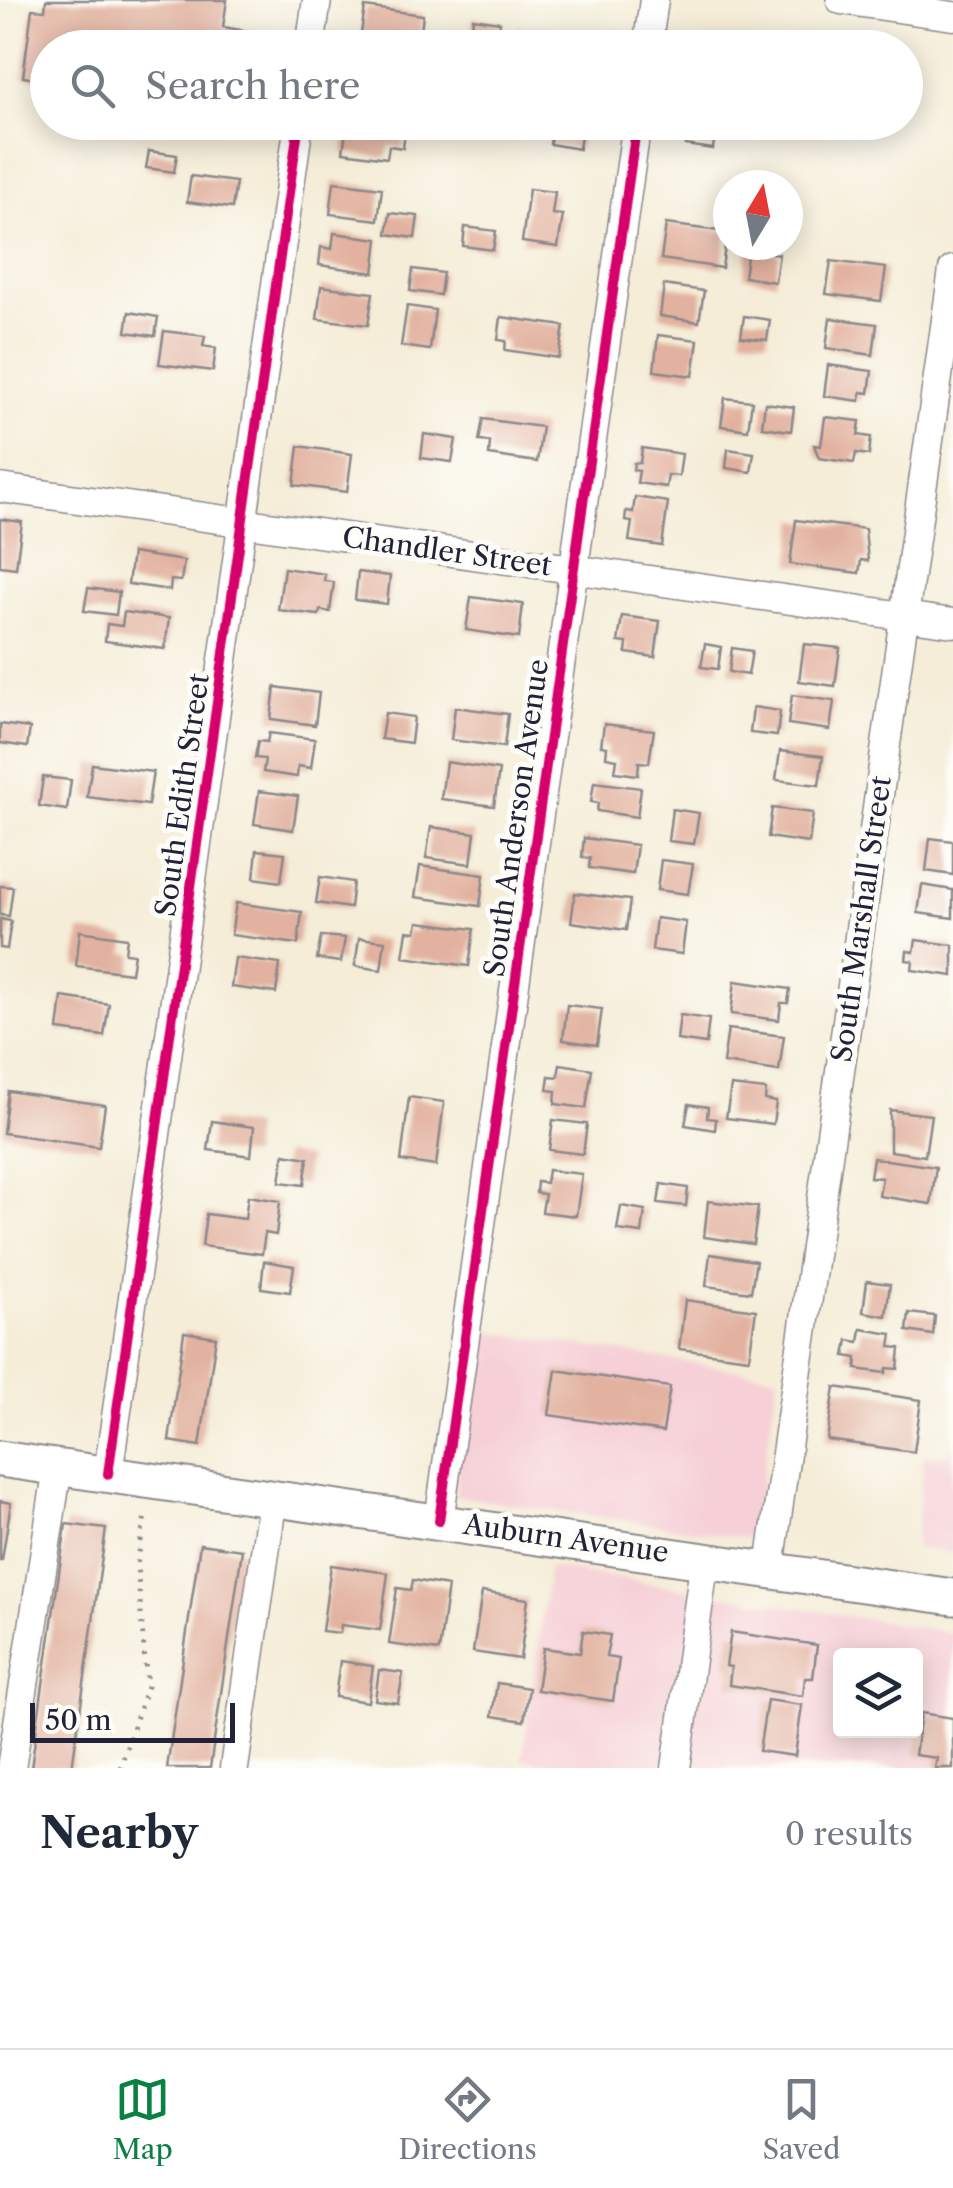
<!DOCTYPE html>
<style>
:root{--surface:#fff;--page:#f2f2f3;--text:#1f2937;--muted:#747a83;--line:#e0e1e3;--accent:#0b8043}
body{margin:0;font-family:"Libre Caslon Text",serif;background:var(--page);color:var(--text)}
.controls{position:absolute;right:30px;bottom:30px;display:grid;overflow:hidden;border-radius:10px;box-shadow:0 5px 25px #0003}
.controls button{width:90px;height:90px;display:grid;place-items:center;padding:0;border:0;border-bottom:2px solid var(--line);background:var(--surface);color:var(--text);font:50px sans-serif}
.compass{position:absolute;left:713px;top:170px;width:90px;height:90px;border-radius:50%;background:var(--surface);box-shadow:0 5px 25px #0003;rotate:10deg}
.scale{position:absolute;left:30px;bottom:25px;width:205px;box-sizing:border-box;padding-left:10px;border:5px solid #22223b;border-top:0;font-size:28px;line-height:35px;white-space:nowrap;color:#22223b;-webkit-text-stroke:8px #fdfcf7;paint-order:stroke}
.list{margin:0;padding:0;list-style:none}
h2{display:flex;justify-content:space-between;align-items:center;height:130px;margin:0;padding:0 40px;font-size:42px}
h2 small{font-size:32px;font-weight:400;color:var(--muted)}
.icon{flex:none;width:55px;height:55px;fill:none;stroke:currentColor;stroke-width:2;stroke-linecap:round;stroke-linejoin:round}
.map{position:relative;flex:none;width:953px;height:1768px;overflow:hidden}
.search{position:absolute;background:var(--surface);box-shadow:0 5px 25px #0003;left:30px;right:30px;top:30px;height:110px;display:flex;align-items:center;gap:25px;box-sizing:border-box;padding:0 35px;border-radius:55px;color:var(--muted);font-size:38px}
.sheet{height:280px;background:var(--surface)}
nav{display:flex;justify-content:space-around;align-items:center;box-sizing:border-box;height:140px;border-top:2px solid var(--line);background:var(--surface);font-size:28px;color:var(--muted)}
nav a{display:grid;justify-items:center;gap:5px}
nav .on{color:var(--accent)}
.map>svg:first-child{display:block}
.built{fill:#f6cfd7;fill-rule:evenodd}
.building{fill:#e2b19f}
.lines{fill:none;stroke-linecap:round;stroke-linejoin:round}
.minor-casing{stroke:#8c888a;stroke-width:31}
.major-casing{stroke:#8c888a;stroke-width:39}
.path{stroke:#8c888a;stroke-width:5;stroke-dasharray:2.5 8;stroke-linecap:butt}
.minor{stroke:#fff;stroke-width:28}
.major{stroke:#fff;stroke-width:35}
.cycleway-casing{stroke:#fdfcf7;stroke-width:16}
.cycleway{stroke:#d6006c;stroke-width:10}
.labels{text-anchor:middle;dominant-baseline:central;stroke-width:10;stroke-linejoin:round;paint-order:stroke}
.street-label{font-size:28px;fill:#22223b;stroke:#fdfcf7}
</style>
<div class="map">
<svg width="953" height="1768" viewBox="0 0 953 1768">
<rect width="100%" height="100%" fill="#fdfcf7"/>
<filter id="ink" filterUnits="userSpaceOnUse"><feTurbulence type="fractalNoise" baseFrequency=".01" numOctaves="2"/><feDisplacementMap in="SourceGraphic" scale="20" xChannelSelector="R" yChannelSelector="G"/><feConvolveMatrix kernelMatrix="1 2 1 2 8 2 1 2 1" color-interpolation-filters="sRGB"/></filter>
<filter id="wash" filterUnits="userSpaceOnUse"><feTurbulence type="fractalNoise" baseFrequency=".0048" numOctaves="4" result="noise"/><feDisplacementMap in="SourceGraphic" scale="40" xChannelSelector="R" yChannelSelector="G"/><feGaussianBlur stdDeviation="2.25" result="paint"/><feColorMatrix in="noise" values="0 0 0 0 0 0 0 0 0 0 0 0 0 0 0 0 0 1.4 0 .05"/><feComposite in="paint" operator="in"/></filter>
<g filter="url(#wash)">
<rect width="100%" height="100%" fill="#f5edd8"/>
<!-- built -->
<g class="built">
<polygon points="476,1330 778,1376 753,1539 455,1496"/>
<polygon points="953,1439 953,1553 915,1548 924,1455 950,1456"/>
<path d="M 549,1567 L 953,1633 L 953,1768 L 586,1768 L 522,1759 ZM 840,1656 L 916,1656 L 916,1730 L 840,1730 Z"/>
</g>
<g id="blocks">
<!-- building -->
<g class="building">
<polygon points="46,0 227,0 223,27 247,31 244,48 48,48 48,81 23,77 32,9 45,10"/>
<polygon points="365,7 423,15 419,48 359,47"/>
<polygon points="473,18 500,22 497,48 469,48"/>
<polygon points="517,27 555,32 553,48 514,48"/>
<polygon points="569,32 599,37 598,48 566,48"/>
<polygon points="553,122 583,122 579,149 550,144"/>
<polygon points="688,122 716,122 713,149 685,145"/>
<polygon points="347,124 405,132 403,148 389,146 387,158 343,152"/>
<polygon points="149,151 177,155 174,172 146,168"/>
<polygon points="191,176 236,182 232,208 187,202"/>
<polygon points="334,182 382,188 378,220 330,214"/>
<polygon points="529,189 555,192 552,214 563,215 558,247 522,242"/>
<polygon points="390,213 418,216 415,238 387,234"/>
<polygon points="666,224 727,232 722,268 661,259"/>
<polygon points="465,227 496,231 493,250 463,246"/>
<polygon points="334,233 378,239 374,273 319,265 321,247 332,249"/>
<polygon points="748,250 779,254 775,282 744,277"/>
<polygon points="831,261 886,268 881,301 826,294"/>
<polygon points="413,269 443,273 440,295 410,291"/>
<polygon points="664,285 704,291 699,322 660,316"/>
<polygon points="321,286 373,293 368,325 317,319"/>
<polygon points="407,306 435,310 430,350 401,346"/>
<polygon points="129,312 158,317 155,336 126,332"/>
<polygon points="744,316 770,320 767,340 741,337"/>
<polygon points="501,317 564,326 559,358 505,350 506,341 498,340"/>
<polygon points="830,318 877,324 873,355 826,348"/>
<polygon points="164,331 205,336 203,346 216,348 213,371 159,364"/>
<polygon points="658,335 698,340 693,376 654,371"/>
<polygon points="828,365 872,371 869,393 861,392 860,401 824,396"/>
<polygon points="725,398 752,401 748,430 721,426"/>
<polygon points="765,403 794,407 791,431 762,427"/>
<polygon points="825,417 860,421 858,435 871,437 869,455 856,453 854,463 819,458 814,445 821,446"/>
<polygon points="483,419 542,427 537,462 489,455 490,442 479,441"/>
<polygon points="424,434 456,439 452,462 421,458"/>
<polygon points="299,446 352,454 347,492 294,485"/>
<polygon points="642,448 682,454 679,476 668,475 666,487 637,483 639,471 633,470 634,463 640,463"/>
<polygon points="728,449 754,453 751,472 726,468"/>
<polygon points="635,497 668,502 662,546 629,541 632,522 625,521 626,511 633,512"/>
<polygon points="0,519 22,522 16,568 0,566"/>
<polygon points="796,520 865,529 868,561 861,560 859,573 790,564"/>
<polygon points="132,553 184,561 181,581 171,580 170,590 128,584"/>
<polygon points="284,568 325,574 324,581 334,582 330,612 320,610 319,615 278,610"/>
<polygon points="358,572 390,576 387,604 355,600"/>
<polygon points="88,588 119,592 116,615 84,611"/>
<polygon points="471,597 523,604 519,638 466,630"/>
<polygon points="124,612 169,618 165,649 105,641 107,624 122,626"/>
<polygon points="622,616 660,621 655,657 626,653 627,643 618,642"/>
<polygon points="705,644 721,647 718,669 701,667"/>
<polygon points="804,644 840,648 835,686 799,681"/>
<polygon points="732,648 752,651 748,675 729,672"/>
<polygon points="275,687 319,693 315,725 271,719"/>
<polygon points="792,695 834,701 830,730 788,724"/>
<polygon points="455,707 508,714 504,747 451,740"/>
<polygon points="753,707 780,711 777,736 750,733"/>
<polygon points="385,713 414,717 411,743 381,739"/>
<polygon points="0,724 30,728 27,747 0,743"/>
<polygon points="604,724 654,730 649,763 639,762 638,775 615,772 617,759 606,757 607,747 601,746"/>
<polygon points="269,733 315,739 311,768 298,766 297,777 263,772 265,759 255,758 258,741 267,742"/>
<polygon points="780,751 823,756 819,785 776,780"/>
<polygon points="446,762 499,770 494,806 441,799"/>
<polygon points="92,764 153,772 148,805 87,797"/>
<polygon points="43,777 71,780 67,810 39,806"/>
<polygon points="594,782 641,788 637,817 597,811 598,803 591,802"/>
<polygon points="259,791 298,796 293,830 254,824"/>
<polygon points="772,808 813,813 809,843 768,837"/>
<polygon points="672,809 699,813 694,844 668,841"/>
<polygon points="431,827 475,833 471,864 426,858"/>
<polygon points="584,838 637,845 633,874 589,868 590,858 582,857"/>
<polygon points="930,838 953,841 953,875 926,871"/>
<polygon points="257,850 285,853 281,882 254,878"/>
<polygon points="661,860 693,864 688,894 657,890"/>
<polygon points="420,866 484,875 480,906 415,897"/>
<polygon points="320,877 353,882 350,908 316,903"/>
<polygon points="922,885 953,890 953,918 918,913"/>
<polygon points="0,886 13,887 9,916 0,915"/>
<polygon points="575,893 630,900 626,930 571,922"/>
<polygon points="236,903 302,912 298,944 231,935"/>
<polygon points="656,918 686,922 682,954 652,950"/>
<polygon points="0,919 11,921 7,949 0,948"/>
<polygon points="418,922 474,929 469,966 403,957 407,931 416,932"/>
<polygon points="80,931 127,938 125,953 134,954 131,973 76,966"/>
<polygon points="321,936 345,938 341,962 317,959"/>
<polygon points="359,938 385,941 381,970 355,966"/>
<polygon points="916,940 953,945 953,976 912,970 913,961 906,960 907,951 914,952"/>
<polygon points="235,958 280,964 276,993 231,987"/>
<polygon points="735,981 790,989 788,1003 781,1003 779,1020 731,1014"/>
<polygon points="62,997 109,1004 104,1036 58,1030"/>
<polygon points="567,1005 602,1009 597,1045 563,1040"/>
<polygon points="680,1015 709,1019 706,1044 677,1040"/>
<polygon points="728,1029 784,1036 779,1071 723,1063"/>
<polygon points="560,1064 592,1069 586,1108 555,1104 556,1091 547,1090 549,1076 558,1077"/>
<polygon points="731,1086 766,1090 765,1100 776,1102 773,1124 726,1118"/>
<polygon points="8,1091 105,1105 99,1147 3,1133"/>
<polygon points="409,1097 444,1102 436,1166 401,1161"/>
<polygon points="689,1104 708,1107 707,1118 716,1119 715,1130 685,1125"/>
<polygon points="890,1110 931,1115 925,1156 890,1151"/>
<polygon points="553,1120 587,1124 583,1154 549,1150"/>
<polygon points="212,1121 254,1127 251,1156 208,1150"/>
<polygon points="284,1154 308,1158 304,1185 280,1182"/>
<polygon points="873,1158 936,1167 931,1204 879,1196 882,1178 870,1177"/>
<polygon points="548,1170 582,1174 576,1216 542,1212 545,1194 536,1193 537,1182 546,1183"/>
<polygon points="661,1184 688,1188 686,1206 658,1203"/>
<polygon points="248,1196 280,1201 276,1235 265,1233 262,1254 202,1246 206,1214 245,1219"/>
<polygon points="708,1201 758,1207 753,1244 704,1237"/>
<polygon points="621,1206 645,1210 642,1233 617,1230"/>
<polygon points="710,1254 756,1261 751,1292 706,1286"/>
<polygon points="264,1261 294,1266 290,1292 261,1288"/>
<polygon points="867,1281 890,1284 886,1316 863,1312"/>
<polygon points="685,1300 756,1310 749,1358 679,1349"/>
<polygon points="909,1313 935,1316 933,1335 907,1331"/>
<polygon points="861,1329 892,1334 890,1347 900,1348 898,1369 887,1368 886,1373 856,1369 857,1358 845,1356 848,1340 859,1342"/>
<polygon points="184,1332 216,1337 200,1446 169,1441"/>
<polygon points="556,1370 670,1387 663,1432 549,1415"/>
<polygon points="835,1387 921,1400 914,1452 827,1440"/>
<polygon points="0,1501 11,1503 2,1560 0,1560"/>
<polygon points="66,1524 106,1529 72,1768 31,1768"/>
<polygon points="200,1544 242,1550 210,1768 167,1768"/>
<polygon points="331,1565 388,1573 380,1630 341,1625 340,1633 322,1631"/>
<polygon points="413,1580 448,1586 439,1651 389,1644 397,1588 411,1590"/>
<polygon points="482,1592 528,1599 520,1659 473,1652"/>
<polygon points="583,1631 610,1635 606,1657 619,1659 613,1701 537,1690 543,1648 580,1653"/>
<polygon points="731,1632 817,1645 813,1678 805,1678 803,1696 729,1685 731,1667 726,1666"/>
<polygon points="340,1661 373,1666 368,1702 335,1697"/>
<polygon points="379,1670 403,1673 398,1703 375,1700"/>
<polygon points="497,1683 529,1688 524,1721 492,1716"/>
<polygon points="767,1700 802,1705 795,1756 759,1751"/>
<polygon points="921,1713 953,1718 953,1768 935,1768 937,1758 915,1755"/>
</g>
</g>
</g>
<g filter="url(#ink)">
<use href="#blocks" fill-opacity="0" stroke="#8c888a" stroke-width="2.5"/>
<g class="lines">
<defs>
<g id="minor">
<polyline points="841,0 953,16"/>
<polyline points="310,48 317,0"/>
<polyline points="647,48 654,0"/>
<polyline points="0,488 953,623"/>
<polyline points="108,1474 299,122"/>
<polyline points="439,1521 637,122"/>
<polyline points="770,1567 953,270"/>
<polyline points="11,1768 58,1467"/>
<polyline points="234,1768 273,1497"/>
<polyline points="676,1768 705,1558"/>
</g>
<polyline id="major" points="0,1459 953,1597"/>
</defs>
<!-- minor casing -->
<use href="#minor" class="minor-casing"/>
<!-- major casing -->
<use href="#major" class="major-casing"/>
<!-- path -->
<polyline class="path" points="120,1768 147,1686 137,1565 145,1515"/>
<!-- minor -->
<use href="#minor" class="minor"/>
<!-- major -->
<use href="#major" class="major"/>
<defs>
<g id="cycleway">
<polyline points="108,1474 299,122"/>
<polyline points="439,1521 637,122"/>
</g>
</defs>
<!-- cycleway casing -->
<use href="#cycleway" class="cycleway-casing"/>
<!-- cycleway -->
<use href="#cycleway" class="cycleway"/>
</g>
</g>
<g class="labels">
<!-- street labels -->
<g class="street-label">
<text transform="translate(447 551) rotate(8)">Chandler Street</text>
<text transform="translate(182 795) rotate(-82)">South Edith Street</text>
<text transform="translate(516 818) rotate(-82)">South Anderson Avenue</text>
<text transform="translate(861 919) rotate(-82)">South Marshall Street</text>
<text transform="translate(566 1538) rotate(8)">Auburn Avenue</text>
</g>
</g>
</svg>
<div class="controls">
<button><svg class="icon" aria-label="layers" viewBox="0 0 24 24"><path d="M12 4l9 5-9 5-9-5zM3 14l9 5 9-5"/></svg></button>
</div>
<svg class="compass" viewBox="-18 -18 36 36"><path d="M0-13l5 13h-10z" fill="#e53935"/><path d="M0 13l5-13h-10z" fill="#747a83"/></svg>
<div class="scale">50 m</div>
<div class="search"><svg class="icon" aria-label="search" viewBox="0 0 24 24"><circle cx="10" cy="10" r="6"/><path d="M15 15l6 6"/></svg>Search here</div>
</div>
<section class="sheet">
<h2>Nearby<small>0 results</small></h2>
<ul class="list">
</ul>
</section>
<nav>
<a class="on"><svg class="icon" aria-label="map" viewBox="0 0 24 24"><path d="M3 6l6-2 6 2 6-2v14l-6 2-6-2-6 2zM9 4v14M15 6v14"/></svg>Map</a>
<a><svg class="icon" aria-label="directions" viewBox="0 0 24 24"><path d="M12 3l9 9-9 9-9-9zM9 14v-3h6M13 9l2 2-2 2"/></svg>Directions</a>
<a><svg class="icon" aria-label="saved" viewBox="0 0 24 24"><path d="M7 4h10v16l-5-4-5 4z"/></svg>Saved</a>
</nav>
